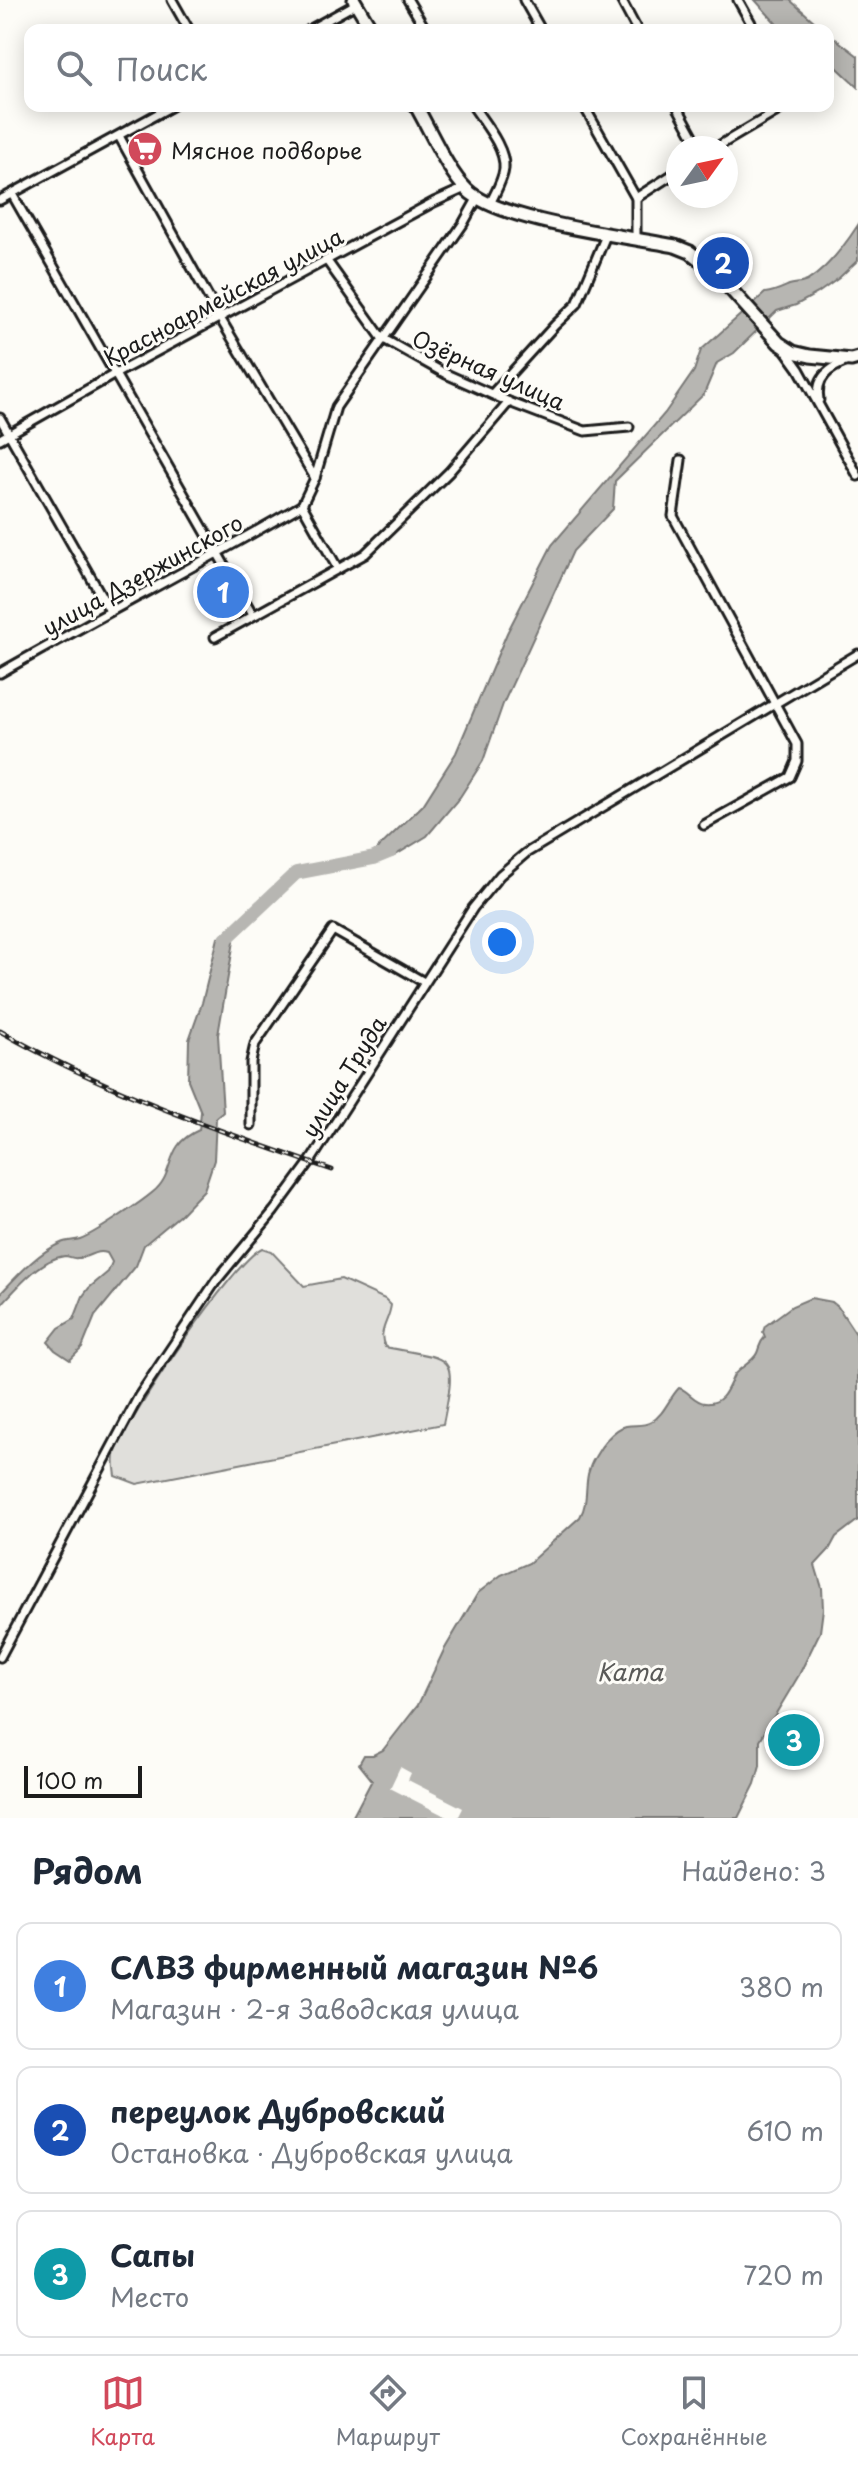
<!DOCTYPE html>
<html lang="ru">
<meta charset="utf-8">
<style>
:root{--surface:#fff;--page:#f6f6f7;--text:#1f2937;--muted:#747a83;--line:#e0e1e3;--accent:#d1495b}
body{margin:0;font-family:"Playpen Sans",sans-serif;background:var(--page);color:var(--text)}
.compass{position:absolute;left:666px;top:136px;width:72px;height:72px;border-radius:50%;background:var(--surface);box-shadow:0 4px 20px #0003;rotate:57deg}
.scale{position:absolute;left:24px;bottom:20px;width:118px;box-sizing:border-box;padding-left:8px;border:4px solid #1c1c1c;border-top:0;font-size:22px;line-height:28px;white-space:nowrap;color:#1c1c1c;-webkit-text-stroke:6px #fdfcf7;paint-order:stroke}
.you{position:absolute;left:502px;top:942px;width:28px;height:28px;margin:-20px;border:6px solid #fff;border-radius:50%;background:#1a73e8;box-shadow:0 0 0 12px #1a73e833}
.badge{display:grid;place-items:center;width:52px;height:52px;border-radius:50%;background:var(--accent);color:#fff;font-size:26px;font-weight:700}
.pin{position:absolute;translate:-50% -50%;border:4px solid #fff;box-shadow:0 2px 8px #0006}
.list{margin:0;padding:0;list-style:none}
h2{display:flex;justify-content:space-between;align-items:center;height:104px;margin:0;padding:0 32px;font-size:34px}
h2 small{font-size:26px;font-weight:400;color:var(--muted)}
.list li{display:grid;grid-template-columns:52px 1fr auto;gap:24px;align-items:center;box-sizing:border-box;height:128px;margin:0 16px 16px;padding:0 16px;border:2px solid var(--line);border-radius:16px}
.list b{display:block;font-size:30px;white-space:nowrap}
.list p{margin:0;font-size:26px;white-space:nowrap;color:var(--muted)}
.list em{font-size:26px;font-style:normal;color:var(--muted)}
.icon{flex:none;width:44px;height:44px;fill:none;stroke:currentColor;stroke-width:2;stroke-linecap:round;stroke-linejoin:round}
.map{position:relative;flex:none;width:858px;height:1818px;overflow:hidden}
.search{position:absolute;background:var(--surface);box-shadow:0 4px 20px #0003;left:24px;right:24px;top:24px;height:88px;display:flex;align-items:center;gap:20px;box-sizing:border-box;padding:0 28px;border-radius:16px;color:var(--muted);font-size:30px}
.sheet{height:536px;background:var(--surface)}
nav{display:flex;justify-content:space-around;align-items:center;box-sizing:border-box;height:112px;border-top:2px solid var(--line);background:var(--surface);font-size:22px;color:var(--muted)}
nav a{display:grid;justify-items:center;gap:4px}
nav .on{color:var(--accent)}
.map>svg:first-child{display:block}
.green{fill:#e0dfdb;stroke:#7e7e7c;stroke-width:2}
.water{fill:#b7b6b2;stroke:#797876;stroke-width:2}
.pier{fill:#fdfcf7}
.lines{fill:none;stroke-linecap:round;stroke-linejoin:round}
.river{stroke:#b7b6b2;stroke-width:14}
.minor-casing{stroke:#1c1c1c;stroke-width:13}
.secondary-casing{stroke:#1c1c1c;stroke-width:17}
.minor{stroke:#fdfcf7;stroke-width:7}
.secondary{stroke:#fdfcf7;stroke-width:11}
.rail-casing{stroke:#1c1c1c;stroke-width:5}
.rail{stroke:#fdfcf7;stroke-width:2;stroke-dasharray:6;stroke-linecap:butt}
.labels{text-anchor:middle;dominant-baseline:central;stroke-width:6;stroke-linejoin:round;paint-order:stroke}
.poi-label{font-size:22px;fill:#1c1c1c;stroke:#fdfcf7;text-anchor:start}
.street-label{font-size:22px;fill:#1c1c1c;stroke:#fdfcf7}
.water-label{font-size:24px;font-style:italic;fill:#5a5a58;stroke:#fdfcf7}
</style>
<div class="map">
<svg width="858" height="1818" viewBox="0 0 858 1818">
<rect width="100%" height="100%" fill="#fdfcf7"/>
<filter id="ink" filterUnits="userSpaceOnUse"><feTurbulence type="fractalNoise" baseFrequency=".0125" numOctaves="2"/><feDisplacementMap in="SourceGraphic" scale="16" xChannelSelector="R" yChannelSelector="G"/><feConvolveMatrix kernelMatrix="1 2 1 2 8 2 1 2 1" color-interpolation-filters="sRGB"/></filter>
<g filter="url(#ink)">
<!-- green -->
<path class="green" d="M 262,1248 L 271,1251 L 304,1286 L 341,1279 L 385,1299 L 391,1305 C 389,1322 377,1331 385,1347 C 453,1361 458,1350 443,1424 L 137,1484 L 116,1476 C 115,1468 113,1459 116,1452 C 128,1418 233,1262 262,1248 Z"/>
<!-- water -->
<g class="water">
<polygon points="755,0 790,0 824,30 782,30"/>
<polygon points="828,33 858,56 858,87 828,59"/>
<path d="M 858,225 L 858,260 L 839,278 L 818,293 L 796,305 L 777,311 L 734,353 L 717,363 L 704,394 L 615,481 L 613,509 L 573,551 L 503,704 L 483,761 L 460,797 L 427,836 L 394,856 L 375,861 L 373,853 L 423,805 L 456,753 L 507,633 L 552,545 L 665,413 L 694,371 L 701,350 L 765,293 C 774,292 780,289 789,285 C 795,283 801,284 807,281 C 827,269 845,245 858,225 Z"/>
<path d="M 218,938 L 234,941 L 218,1035 L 223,1112 L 216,1118 L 214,1160 L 204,1190 L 180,1215 L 144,1245 L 136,1266 L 95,1316 L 82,1348 L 70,1360 L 55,1350 L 48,1342 L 59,1328 L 74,1319 L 83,1296 L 89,1288 L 108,1272 L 112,1262 L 107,1253 C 94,1249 90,1258 77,1258 C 73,1259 69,1256 65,1256 C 41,1258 15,1290 0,1306 L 0,1294 C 18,1275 37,1253 61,1243 C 67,1240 74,1241 80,1239 C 94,1234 140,1203 153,1192 C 177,1173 162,1146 199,1130 L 201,1112 L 188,1080 L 189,1040 L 202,1003 Z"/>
<path d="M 811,1298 L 832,1302 L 838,1307 L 856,1334 L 858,1355 L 858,1520 L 836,1537 L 829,1550 L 815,1565 L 822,1588 L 823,1609 L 820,1632 L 799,1675 L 760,1740 L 760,1766 L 755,1784 L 738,1818 L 352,1818 L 372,1780 L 359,1764 L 364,1755 L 373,1755 L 383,1750 L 418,1705 L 444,1650 L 478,1593 L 501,1575 L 529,1563 L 580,1517 C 591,1498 581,1479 595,1457 C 601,1446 613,1429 626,1426 C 635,1424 642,1427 651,1422 C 664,1415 669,1398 679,1388 C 688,1390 694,1402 705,1403 C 724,1405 728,1387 734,1375 C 740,1367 753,1362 757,1353 C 760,1346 759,1343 765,1337 L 763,1332 L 765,1326 L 792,1306 Z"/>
</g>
<!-- pier -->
<polygon class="pier" points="400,1767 411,1773 408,1780 463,1808 458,1818 449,1818 390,1788"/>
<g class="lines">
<!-- river -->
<polyline class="river" points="223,956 226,939 296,873 374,858 391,851"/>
<defs>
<g id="minor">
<polyline points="172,0 189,30"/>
<polyline points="408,0 426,30"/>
<polyline points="524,0 541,30"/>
<polyline points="621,0 637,30"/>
<polyline points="738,0 751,23"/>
<polyline points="309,30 356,4"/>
<path d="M 473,106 C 484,123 506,148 504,169 C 503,180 495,193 490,204"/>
<polyline points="584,106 636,198 636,238"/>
<polyline points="677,106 700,148"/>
<polyline points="119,136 220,318 315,478"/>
<polyline points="715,148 786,106"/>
<polyline points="12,194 253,615"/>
<polyline points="636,198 678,171"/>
<polyline points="0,200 172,106"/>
<polyline points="327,261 382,338 446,374 509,402 585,431 629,427"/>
<polyline points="786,351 799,369 858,476"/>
<polyline points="492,394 555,325 577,304 607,233"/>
<path d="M 819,400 C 815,378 829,368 848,361"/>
<polyline points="0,418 110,611"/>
<polyline points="0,439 115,374 434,202 465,188"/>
<polyline points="681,460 673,516 797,744 797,761 790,777 704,825"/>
<polyline points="302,505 315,478 336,407 463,224 477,199"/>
<polyline points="302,505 338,569"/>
<polyline points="215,637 365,554 449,472 509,402"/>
<path d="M 0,673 C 100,616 202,563 302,505"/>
<polyline points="251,1125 251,1062 255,1044 333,930 424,982"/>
<polyline points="0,1657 139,1396 216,1281 274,1211 310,1162 473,908 500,875 526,853 858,654"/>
</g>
<g id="secondary">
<polyline points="354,0 372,30"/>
<path d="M 416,106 C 430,130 448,172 467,190 C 501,222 626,236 675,246 L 690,252 L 716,273 L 779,343 L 793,352 L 810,356 L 851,360 L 858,358"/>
</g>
</defs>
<!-- minor casing -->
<use href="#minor" class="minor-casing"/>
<!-- secondary casing -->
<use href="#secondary" class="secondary-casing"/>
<!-- minor -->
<use href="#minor" class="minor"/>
<!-- secondary -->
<use href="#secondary" class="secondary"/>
<defs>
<path id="rail" d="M 0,1031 C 104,1091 219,1131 332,1170"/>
</defs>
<!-- rail casing -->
<use href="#rail" class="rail-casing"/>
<!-- rail -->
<use href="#rail" class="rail"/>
</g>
</g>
<!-- icons -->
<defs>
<symbol id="supermarket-disc" viewBox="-11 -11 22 22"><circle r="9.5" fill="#d1495b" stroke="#fdfcf7"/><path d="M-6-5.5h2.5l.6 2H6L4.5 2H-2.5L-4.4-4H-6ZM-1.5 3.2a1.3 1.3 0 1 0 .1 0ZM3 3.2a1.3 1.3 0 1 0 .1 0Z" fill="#fff"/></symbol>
</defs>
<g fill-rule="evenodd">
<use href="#supermarket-disc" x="125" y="129" width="40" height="40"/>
</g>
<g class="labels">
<!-- poi labels -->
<g class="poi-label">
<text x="171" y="149">Мясное подворье</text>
</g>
<!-- street labels -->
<g class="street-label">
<text transform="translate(223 296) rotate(-28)">Красноармейская улица</text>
<text transform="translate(489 369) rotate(24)">Озёрная улица</text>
<text transform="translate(142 574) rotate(-29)">улица Дзержинского</text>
<text transform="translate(343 1076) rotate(-58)">улица Труда</text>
</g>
<!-- water labels -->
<g class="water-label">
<text x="630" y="1671">Kama</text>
</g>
</g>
</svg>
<svg class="compass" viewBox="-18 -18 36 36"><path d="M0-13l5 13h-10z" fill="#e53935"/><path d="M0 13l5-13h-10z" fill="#747a83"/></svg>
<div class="scale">100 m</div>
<div class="you"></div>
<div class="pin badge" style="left:223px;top:592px;background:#3f7fe0">1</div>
<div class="pin badge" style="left:723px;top:263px;background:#1a4fb4">2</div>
<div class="pin badge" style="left:794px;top:1740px;background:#0f9aa8">3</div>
<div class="search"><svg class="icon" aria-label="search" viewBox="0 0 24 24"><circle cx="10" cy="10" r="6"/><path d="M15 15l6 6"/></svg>Поиск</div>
</div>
<section class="sheet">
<h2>Рядом<small>Найдено: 3</small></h2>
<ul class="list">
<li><span class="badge" style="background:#3f7fe0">1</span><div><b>СЛВЗ фирменный магазин №6</b><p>Магазин · 2-я Заводская улица</p></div><em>380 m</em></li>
<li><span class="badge" style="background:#1a4fb4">2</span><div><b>переулок Дубровский</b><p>Остановка · Дубровская улица</p></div><em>610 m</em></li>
<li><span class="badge" style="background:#0f9aa8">3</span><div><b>Сапы</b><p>Место</p></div><em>720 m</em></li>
</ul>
</section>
<nav>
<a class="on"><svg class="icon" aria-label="map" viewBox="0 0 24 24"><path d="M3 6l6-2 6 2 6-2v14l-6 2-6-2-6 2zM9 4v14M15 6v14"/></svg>Карта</a>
<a><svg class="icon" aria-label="directions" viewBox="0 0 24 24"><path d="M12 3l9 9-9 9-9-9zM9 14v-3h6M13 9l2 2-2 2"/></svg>Маршрут</a>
<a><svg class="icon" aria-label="saved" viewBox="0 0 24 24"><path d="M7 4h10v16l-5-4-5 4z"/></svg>Сохранённые</a>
</nav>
